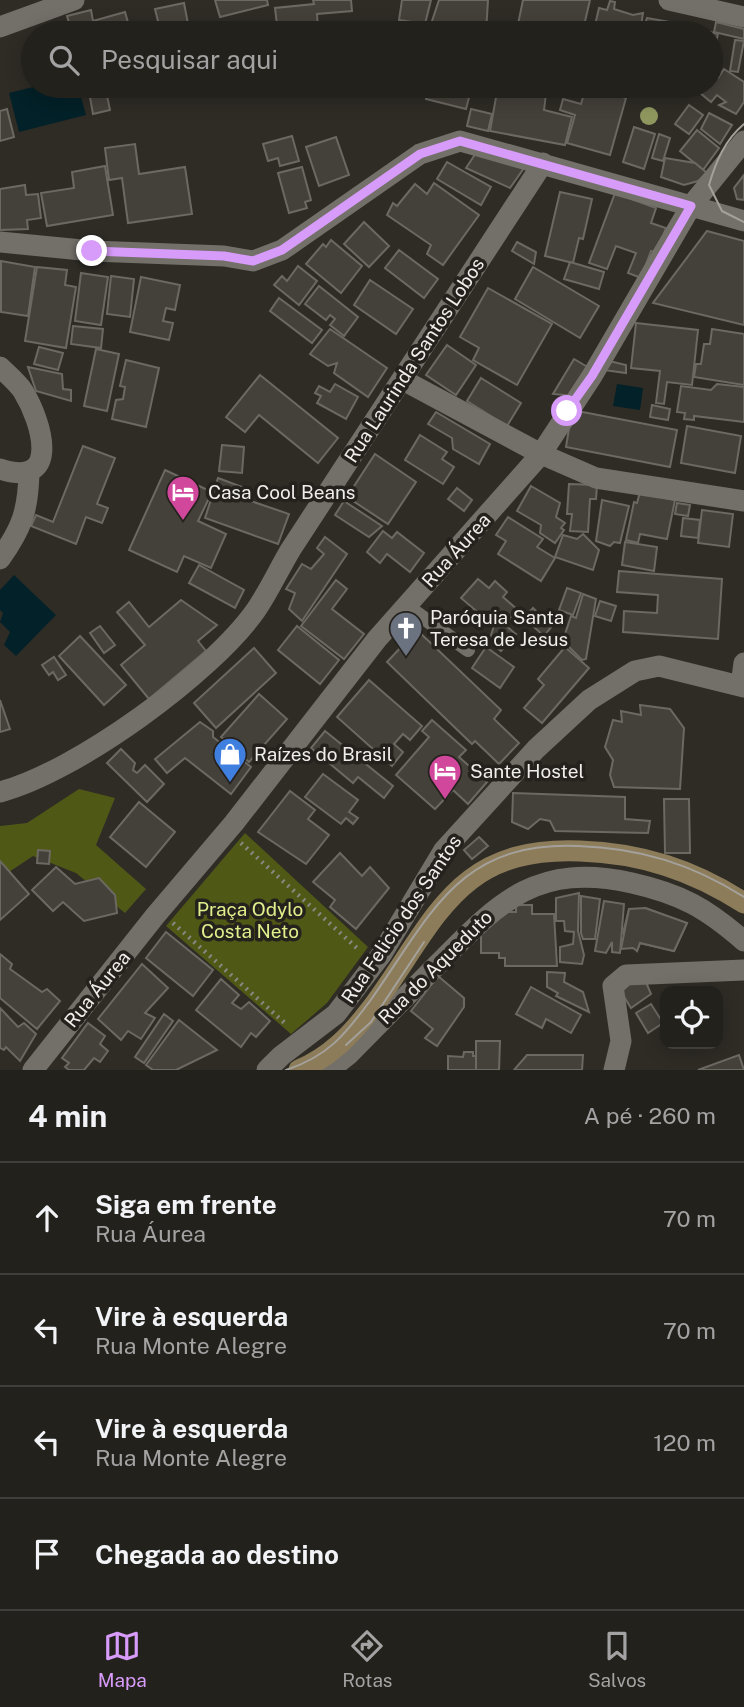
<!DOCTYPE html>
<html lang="pt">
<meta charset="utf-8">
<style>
:root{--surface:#23211c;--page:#2b2925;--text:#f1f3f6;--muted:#a3a3a3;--line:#403e3b;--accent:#d79bf9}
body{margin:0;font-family:"Public Sans",sans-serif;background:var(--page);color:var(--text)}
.controls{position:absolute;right:21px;bottom:21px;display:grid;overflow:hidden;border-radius:14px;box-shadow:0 4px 18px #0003}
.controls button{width:63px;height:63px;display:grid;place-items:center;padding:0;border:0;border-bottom:2px solid var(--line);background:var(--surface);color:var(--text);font:35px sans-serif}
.stop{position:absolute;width:21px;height:21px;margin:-16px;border:5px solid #d79bf9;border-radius:50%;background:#fff}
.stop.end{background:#d79bf9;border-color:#fff;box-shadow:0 2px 7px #0008}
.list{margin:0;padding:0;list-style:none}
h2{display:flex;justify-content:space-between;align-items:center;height:91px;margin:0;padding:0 28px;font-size:30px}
h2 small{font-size:23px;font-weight:400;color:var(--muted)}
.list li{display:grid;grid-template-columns:46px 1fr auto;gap:21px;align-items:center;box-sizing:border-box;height:112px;padding:0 28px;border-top:2px solid var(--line)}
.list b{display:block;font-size:26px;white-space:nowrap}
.list p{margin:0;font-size:23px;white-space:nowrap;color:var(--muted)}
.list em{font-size:23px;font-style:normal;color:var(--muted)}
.icon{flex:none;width:38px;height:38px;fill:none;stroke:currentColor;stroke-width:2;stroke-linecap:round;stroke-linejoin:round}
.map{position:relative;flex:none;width:744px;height:1070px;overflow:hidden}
.search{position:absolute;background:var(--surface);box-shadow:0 4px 18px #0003;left:21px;right:21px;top:21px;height:77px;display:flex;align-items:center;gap:18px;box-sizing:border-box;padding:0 24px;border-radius:38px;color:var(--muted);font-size:26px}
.sheet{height:539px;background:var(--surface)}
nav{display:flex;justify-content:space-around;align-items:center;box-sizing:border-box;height:98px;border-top:2px solid var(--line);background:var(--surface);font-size:19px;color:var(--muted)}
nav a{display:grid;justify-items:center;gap:4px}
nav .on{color:var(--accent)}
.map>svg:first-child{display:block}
.green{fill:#505816}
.water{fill:#032128}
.building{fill:#44403a;stroke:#6c6862;stroke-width:2}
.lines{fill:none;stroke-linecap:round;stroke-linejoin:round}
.path{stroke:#8a8782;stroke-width:4.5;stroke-dasharray:2 5;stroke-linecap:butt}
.lane{stroke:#736f69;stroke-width:14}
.street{stroke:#736f69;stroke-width:21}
.secondary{stroke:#8c7c59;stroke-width:21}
.tram{stroke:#a4a19c;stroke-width:2}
.tree{fill:#90975e}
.route{stroke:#d79bf9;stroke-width:9}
.labels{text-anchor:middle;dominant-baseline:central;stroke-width:7;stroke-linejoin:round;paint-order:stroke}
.street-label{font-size:19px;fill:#f0eeea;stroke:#25221d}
.poi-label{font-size:19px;fill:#f0eeea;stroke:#25221d;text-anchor:start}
.park-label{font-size:19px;fill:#e0ef8c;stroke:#25221d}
</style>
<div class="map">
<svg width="744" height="1070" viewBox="0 0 744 1070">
<rect width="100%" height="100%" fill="#2f2c26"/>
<!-- green -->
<g class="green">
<polygon points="79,789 115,798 96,845 146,889 125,913 76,873 33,856 0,878 0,826 27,823"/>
<polygon points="245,833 368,947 327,1003 291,1034 166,926"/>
</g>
<!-- water -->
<g class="water">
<polygon points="30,75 33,75 33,86 78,86 86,115 19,132 9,93 33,87"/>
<polygon points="617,384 643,388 640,410 613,406"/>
<polygon points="14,575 56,615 16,656 4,645 10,632 0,622 3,613 0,610 0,590"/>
</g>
<!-- building -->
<g class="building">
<polygon points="215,0 267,0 268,5 220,17"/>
<polygon points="313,0 351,0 352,11 317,14 318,29 278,33 275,8 314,4"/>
<polygon points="402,0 431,0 425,24 399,20"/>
<polygon points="439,0 488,0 486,33 473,33 473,26 431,24"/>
<polygon points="523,0 590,0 583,30 594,33 526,33 527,31 517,29"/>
<polygon points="610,1 615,2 614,9 633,15 643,13 640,33 601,33 602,30 595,25 599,8 607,10"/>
<polygon points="184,3 189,29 204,26 206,33 161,33 155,9"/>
<polygon points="91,10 93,21 125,12 131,33 72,33 67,16"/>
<polygon points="647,18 670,22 667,33 642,33"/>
<polygon points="672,22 718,34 711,61 711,33 669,33"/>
<polygon points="716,22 744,29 744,39 714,32"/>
<polygon points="735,40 744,41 738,72 730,71"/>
<polygon points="724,69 744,82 744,102 736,114 719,105 726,102 717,95 711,102 699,92 704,86 711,86 713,75 718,78"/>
<polygon points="88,86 105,86 110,110 93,114"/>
<polygon points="429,86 472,86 466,109 426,99"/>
<polygon points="498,86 547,86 544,110 572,117 565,145 490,131"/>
<polygon points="586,87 626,98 610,155 567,143 575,115 560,110 563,99 581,104"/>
<polygon points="689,105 703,115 689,134 675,124"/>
<polygon points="7,109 14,137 0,141 0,111"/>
<polygon points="471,109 492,114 488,131 467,126"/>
<polygon points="709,113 732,125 720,144 701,129"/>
<polygon points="634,127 655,134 644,169 623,162"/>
<polygon points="697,130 719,148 703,170 680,151"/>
<polygon points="659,134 670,138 663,161 652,158"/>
<polygon points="292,136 299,161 280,166 278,158 268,161 263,144"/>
<polygon points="336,137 349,175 319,186 306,147"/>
<polygon points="135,144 139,174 185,167 192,214 128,223 122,178 109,180 105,148"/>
<polygon points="476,153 524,168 510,188 466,168"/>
<polygon points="665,158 695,163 707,173 698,181 684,185 661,177"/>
<polygon points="447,162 491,187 481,205 437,179"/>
<polygon points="105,166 113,215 47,226 41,193 74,188 72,172"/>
<polygon points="302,167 311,200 305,202 307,208 289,213 278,173"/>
<polygon points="744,175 744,200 737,199 734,188"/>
<polygon points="434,183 479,215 443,265 427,254 431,245 387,215 393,203 397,206 415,184 427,194"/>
<polygon points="25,185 26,195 38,194 41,218 27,220 28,229 0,230 0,189"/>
<polygon points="560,192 592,199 583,239 579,238 573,263 545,256"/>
<polygon points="615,193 656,208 651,223 666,228 657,253 651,251 641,278 628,273 636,253 616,246 607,269 589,263"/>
<polygon points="364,222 389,246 369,267 344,244"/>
<polygon points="707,231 744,241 744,325 653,303"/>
<polygon points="331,240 362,266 341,293 306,264 323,244 326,247"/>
<polygon points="517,242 536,252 534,264 512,251"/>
<polygon points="399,250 438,279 424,298 385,268"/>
<polygon points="1,261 35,267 28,316 1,312"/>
<polygon points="570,262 604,272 599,289 564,279"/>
<polygon points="298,266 317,281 299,305 274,285 282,276 287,281"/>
<polygon points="37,267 67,270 65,285 76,287 66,348 25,341"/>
<polygon points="533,267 599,306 580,338 515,299"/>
<polygon points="81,273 108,277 101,325 75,321"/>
<polygon points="111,276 134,279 130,317 107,314"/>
<polygon points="141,277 180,285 175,310 166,308 163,321 173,323 169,340 130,332"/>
<polygon points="370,280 413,309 396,334 354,305"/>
<polygon points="319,286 358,317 344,336 330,325 335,319 330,315 326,320 305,304"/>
<polygon points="488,288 552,324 517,385 473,360 479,348 460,337"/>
<polygon points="279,298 322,330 312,343 270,311"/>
<polygon points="636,323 698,330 692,385 667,382 664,404 656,403 660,371 631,368"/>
<polygon points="73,326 103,329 101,348 71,344"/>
<polygon points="330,329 387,368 368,397 334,373 337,363 328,366 310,354"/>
<polygon points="712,329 744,334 744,385 694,377 696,364 701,364 704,344 710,344"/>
<polygon points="447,345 476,365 456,395 426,375"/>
<polygon points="39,347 63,353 58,370 34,364"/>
<polygon points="96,349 119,354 107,411 84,406"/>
<polygon points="574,359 591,369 575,396 553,394"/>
<polygon points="126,360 159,368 146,427 112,419 116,400 123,399 125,387 120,386"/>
<polygon points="609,361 626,365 626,373 604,370"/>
<polygon points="28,367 62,374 63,389 71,390 71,401 36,391"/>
<polygon points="260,375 338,438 318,463 259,415 245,432 226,417"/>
<polygon points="481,378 521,403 507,426 467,401"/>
<polygon points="335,384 358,397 346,419 317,403 321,396 315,393 319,386 330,392"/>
<polygon points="717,384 744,387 744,422 694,416 694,420 684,419 685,413 677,412 681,386 711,390"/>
<polygon points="652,405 670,409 668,420 650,417"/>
<polygon points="572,410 677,430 670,467 566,447"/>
<polygon points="436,412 490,444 479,464 453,449 452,438 428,424"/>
<polygon points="687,426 741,436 735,473 681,463"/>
<polygon points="420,435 447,452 442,459 454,467 443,484 405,460"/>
<polygon points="222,445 244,447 242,473 219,471"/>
<polygon points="83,446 115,458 97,504 108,508 102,523 86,517 76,544 31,526 36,515 53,522"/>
<polygon points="375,454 416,482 388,524 347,497"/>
<polygon points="165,470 212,492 198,521 226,534 211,568 184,556 177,572 129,550"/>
<polygon points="218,478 245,488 242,498 289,514 278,544 205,518"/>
<polygon points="569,484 597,485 596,499 590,499 588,532 570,531 572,514 567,514"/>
<polygon points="531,486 560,503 556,517 565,523 561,528 564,530 555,543 540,533 541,525 517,511"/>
<polygon points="457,488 472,500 464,511 448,499"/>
<polygon points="640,492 675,500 667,539 640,534 638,543 626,540 634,502 637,503"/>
<polygon points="602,500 629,506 620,543 614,542 610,546 596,541"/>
<polygon points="344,501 382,526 369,537 335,515"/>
<polygon points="677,503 690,505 688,516 675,514"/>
<polygon points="702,510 733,514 729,547 698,543"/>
<polygon points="508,517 543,539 537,547 555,558 541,581 498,554 506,541 496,535"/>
<polygon points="683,518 700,520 698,538 681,536"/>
<polygon points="383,531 392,538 397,532 424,553 410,572 387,554 380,563 367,552"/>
<polygon points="583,534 599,550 593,570 555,557 563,535 577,539"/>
<polygon points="325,537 347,554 302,621 289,609 295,593 286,589 302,564 311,569 324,554 317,548"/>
<polygon points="625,542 657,547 654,571 622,565"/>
<polygon points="199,565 244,590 235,608 189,583"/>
<polygon points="619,571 722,579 718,639 623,632 624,611 657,613 658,595 617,592"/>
<polygon points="478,579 489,588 495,581 507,592 503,597 518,610 505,625 516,634 501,651 489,641 494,626 461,598"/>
<polygon points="336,580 347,589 332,609 364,634 344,659 301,626"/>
<polygon points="567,588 581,593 573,615 559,610"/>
<polygon points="583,594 596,599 586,659 582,660 569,647 561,646 571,616 576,618"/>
<polygon points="181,600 217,625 198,641 206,651 149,699 121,665 145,645 117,612 129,602 149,627"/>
<polygon points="600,601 616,606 611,621 595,616"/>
<polygon points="533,608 552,626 544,636 524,618"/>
<polygon points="100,626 115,645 104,653 90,633"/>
<polygon points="297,626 339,660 320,684 278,650"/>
<polygon points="417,630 501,710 494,719 519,743 499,764 475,741 472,744 387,662"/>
<polygon points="80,636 126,685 104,705 59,656"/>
<polygon points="486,647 514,667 500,688 472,668"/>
<polygon points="565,647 589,668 542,723 524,708 544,685 538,679"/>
<polygon points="254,648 276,673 216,728 194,703"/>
<polygon points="54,657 66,675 58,680 53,672 49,675 42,665"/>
<polygon points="369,680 422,726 410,740 403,734 394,744 403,752 392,766 337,717"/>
<polygon points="259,694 287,719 249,762 221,737"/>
<polygon points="0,700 10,729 0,732"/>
<polygon points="640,705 670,709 684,728 680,789 614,787 610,775 613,760 605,747 613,720 622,722 621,711 641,715"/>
<polygon points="432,720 466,750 459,757 487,782 468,804 453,790 435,809 396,775 429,737 422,731"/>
<polygon points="200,722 213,731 213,737 251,767 231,794 185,758 167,773 155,759"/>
<polygon points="325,731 393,786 384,798 358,777 353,783 311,748"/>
<polygon points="121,749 135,763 133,770 137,773 145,765 164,784 147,802 107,763"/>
<polygon points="323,774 358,800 349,812 358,818 353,824 346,818 341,824 305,797"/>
<polygon points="290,791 315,810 308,819 329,835 306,864 258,832"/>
<polygon points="513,793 625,797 625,819 650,821 648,833 555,831 550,821 540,819 528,829 512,822"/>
<polygon points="664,799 689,799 690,853 665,853"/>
<polygon points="139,802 175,832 146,867 110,837"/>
<polygon points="479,837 488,846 472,859 464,850"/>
<polygon points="38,850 50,851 49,864 37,863"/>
<polygon points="340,853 362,876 370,867 389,888 356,929 330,907 335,900 313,882"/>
<polygon points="0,861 29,894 0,920"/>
<polygon points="56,867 75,884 99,878 115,895 117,913 84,921 63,902 53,911 32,890"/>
<polygon points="579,893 578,931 584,955 582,964 560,962 560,947 573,944 574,932 565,931 564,921 556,921 556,898"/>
<polygon points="581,896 600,899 595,939 583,939 581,933"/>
<polygon points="604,901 624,904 620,953 612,952 612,942 606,953 595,951"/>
<polygon points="516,905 532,905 532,914 554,914 557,966 505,966 505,958 499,958 499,953 481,953 481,927 496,912 516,912"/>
<polygon points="645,908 687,923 674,951 640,943 637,951 623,933 629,909 642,914"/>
<polygon points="645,908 687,923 674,951 640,943 637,951 633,948 621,949 629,909"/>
<polygon points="166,932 213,970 193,996 146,958"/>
<polygon points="0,954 12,964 10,969 42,992 47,989 60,1001 37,1029 0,998"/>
<polygon points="142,964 168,988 145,1013 155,1018 141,1039 128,1031 121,1040 98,1019"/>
<polygon points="547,972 565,973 564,982 583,992 589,1012 556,996 558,993 547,987"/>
<polygon points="438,976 464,998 464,1007 437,1046 425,1038 433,1029 411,1011"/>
<polygon points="221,979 239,995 232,1003 241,1009 249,1002 270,1021 256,1037 251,1033 241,1047 196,1010"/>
<polygon points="645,980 651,994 631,1008 617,985"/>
<polygon points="531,987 581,1015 571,1033 546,1019 542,1028 516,1014"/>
<polygon points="651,1004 663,1023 648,1033 636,1013"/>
<polygon points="0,1008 18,1027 24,1023 36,1034 20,1061 6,1047 4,1050 0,1048"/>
<polygon points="164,1014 173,1021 144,1063 135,1057"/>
<polygon points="179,1020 217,1050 176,1070 153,1070 146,1065"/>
<polygon points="88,1023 105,1036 100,1044 108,1051 100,1062 94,1058 84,1070 69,1070 65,1067 69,1063 62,1058"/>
<polygon points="476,1041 500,1041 499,1070 476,1070"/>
<polygon points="464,1052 473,1052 473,1056 476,1056 476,1070 448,1070 448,1056 463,1057"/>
<polygon points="527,1055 583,1055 582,1070 514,1070"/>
<polygon points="739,1055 744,1070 698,1070"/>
</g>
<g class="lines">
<!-- path -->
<g class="path">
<polyline points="241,843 359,950"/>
<polyline points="173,923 287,1025"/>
</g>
<!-- lane -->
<polyline class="lane" points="407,606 468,650"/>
<!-- street -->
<g class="street">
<polyline points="669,0 744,17"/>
<polyline points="0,27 74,0"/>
<polyline points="0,242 92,251 224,256 253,261 282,250 420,154 460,141 744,221"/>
<path d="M 0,367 C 7,374 17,382 23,391 C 42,422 62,489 0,469"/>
<polyline points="403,380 541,454 596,478 744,501"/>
<path d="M 0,559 C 22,528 28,511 29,473"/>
<polyline points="741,685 744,663"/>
<path d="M 0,792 C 76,772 211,674 256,610 C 269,591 279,569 291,549 L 543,163"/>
<polyline points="33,1070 155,916 234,823 377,639 541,454 592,376 691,206 744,141"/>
<polyline points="267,1070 281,1056 336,1014 381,955 444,850 536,749 589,700 635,671 659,666 744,687"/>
<path d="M 329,1070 L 348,1055 C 378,1025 408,994 438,964 C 500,901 537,862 632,883 C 681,894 706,908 744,941"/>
<polyline points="614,1070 621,1041 613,986 626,975 744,970"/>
</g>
<!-- secondary -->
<path class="secondary" d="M 299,1070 C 330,1057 351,1035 371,1009 C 436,922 454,846 580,851 C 641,853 693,870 744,903"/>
<!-- tram -->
<g class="tram">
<path d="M 744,124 C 725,140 716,161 709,185 L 722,211 L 744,222"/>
<polyline points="346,1045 371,1022 424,942"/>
<path d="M 286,1070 C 328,1056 344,1036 370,1001 C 431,915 458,841 578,846 C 640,848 692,864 744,897"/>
</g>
</g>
<!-- trees -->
<circle class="tree" cx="649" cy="116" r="9"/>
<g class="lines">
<!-- route -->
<polyline class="route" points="92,251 224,256 253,261 282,250 420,154 460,141 691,206 592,376 567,411"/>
</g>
<!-- icons -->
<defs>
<symbol id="hotel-pin" viewBox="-11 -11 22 30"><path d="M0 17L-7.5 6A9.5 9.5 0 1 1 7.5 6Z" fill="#d1479c" stroke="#25221d"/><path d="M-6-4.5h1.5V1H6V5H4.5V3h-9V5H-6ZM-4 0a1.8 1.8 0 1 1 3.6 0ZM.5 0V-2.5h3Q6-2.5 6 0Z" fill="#fff"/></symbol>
<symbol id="church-pin" viewBox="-11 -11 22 30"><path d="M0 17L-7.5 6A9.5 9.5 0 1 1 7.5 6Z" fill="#6b7280" stroke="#25221d"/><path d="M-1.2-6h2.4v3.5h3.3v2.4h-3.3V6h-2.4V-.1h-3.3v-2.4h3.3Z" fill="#fff"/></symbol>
<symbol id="shop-pin" viewBox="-11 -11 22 30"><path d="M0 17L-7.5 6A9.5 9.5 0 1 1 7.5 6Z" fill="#3f7fe0" stroke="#25221d"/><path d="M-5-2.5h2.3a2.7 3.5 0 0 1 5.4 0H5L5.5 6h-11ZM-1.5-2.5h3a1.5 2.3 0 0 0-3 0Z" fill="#fff"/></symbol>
</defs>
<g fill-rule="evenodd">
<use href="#hotel-pin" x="164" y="473" width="38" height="52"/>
<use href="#church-pin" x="387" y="609" width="38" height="52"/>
<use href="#shop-pin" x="211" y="735" width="38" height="52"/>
<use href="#hotel-pin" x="426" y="752" width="38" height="52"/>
</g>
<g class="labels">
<!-- street labels -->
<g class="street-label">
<text transform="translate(414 360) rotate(-57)">Rua Laurinda Santos Lobos</text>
<text transform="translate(456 550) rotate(-48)">Rua Áurea</text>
<text transform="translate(401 919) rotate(-56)">Rua Felicio dos Santos</text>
<text transform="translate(435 967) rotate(-45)">Rua do Aqueduto</text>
<text transform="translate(97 989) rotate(-51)">Rua Áurea</text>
</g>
<!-- poi labels -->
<g class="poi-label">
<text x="208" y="492">Casa Cool Beans</text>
<text x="430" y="617">Paróquia Santa<tspan x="430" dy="22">Teresa de Jesus</tspan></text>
<text x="254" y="754">Raízes do Brasil</text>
<text x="470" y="771">Sante Hostel</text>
</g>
<!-- park labels -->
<g class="park-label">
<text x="250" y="909">Praça Odylo<tspan x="250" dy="22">Costa Neto</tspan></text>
</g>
</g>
</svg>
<div class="controls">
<button><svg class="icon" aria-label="locate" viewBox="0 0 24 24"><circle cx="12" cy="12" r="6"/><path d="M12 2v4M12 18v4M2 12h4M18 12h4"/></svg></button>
</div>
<div class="stop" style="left:567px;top:411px"></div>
<div class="stop end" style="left:92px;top:251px"></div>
<div class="search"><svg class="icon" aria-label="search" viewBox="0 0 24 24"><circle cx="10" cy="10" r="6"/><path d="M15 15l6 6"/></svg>Pesquisar aqui</div>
</div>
<section class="sheet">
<h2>4 min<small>A pé · 260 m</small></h2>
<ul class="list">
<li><svg class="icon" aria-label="ahead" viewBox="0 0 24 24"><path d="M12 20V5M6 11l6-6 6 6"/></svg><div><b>Siga em frente</b><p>Rua Áurea</p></div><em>70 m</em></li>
<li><svg class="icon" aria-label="left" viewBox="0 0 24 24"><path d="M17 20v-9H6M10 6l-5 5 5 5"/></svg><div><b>Vire à esquerda</b><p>Rua Monte Alegre</p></div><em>70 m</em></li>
<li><svg class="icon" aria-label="left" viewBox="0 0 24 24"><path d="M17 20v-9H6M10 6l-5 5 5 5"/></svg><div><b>Vire à esquerda</b><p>Rua Monte Alegre</p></div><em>120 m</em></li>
<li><svg class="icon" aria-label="arrive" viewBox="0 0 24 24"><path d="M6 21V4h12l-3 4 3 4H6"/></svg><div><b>Chegada ao destino</b></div></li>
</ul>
</section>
<nav>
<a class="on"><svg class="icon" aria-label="map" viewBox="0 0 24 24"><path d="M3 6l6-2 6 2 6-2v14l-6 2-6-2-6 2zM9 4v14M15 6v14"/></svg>Mapa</a>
<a><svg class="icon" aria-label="directions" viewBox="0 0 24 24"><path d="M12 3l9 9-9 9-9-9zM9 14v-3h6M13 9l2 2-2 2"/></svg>Rotas</a>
<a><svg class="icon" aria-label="saved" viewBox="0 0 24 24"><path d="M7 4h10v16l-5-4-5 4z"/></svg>Salvos</a>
</nav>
